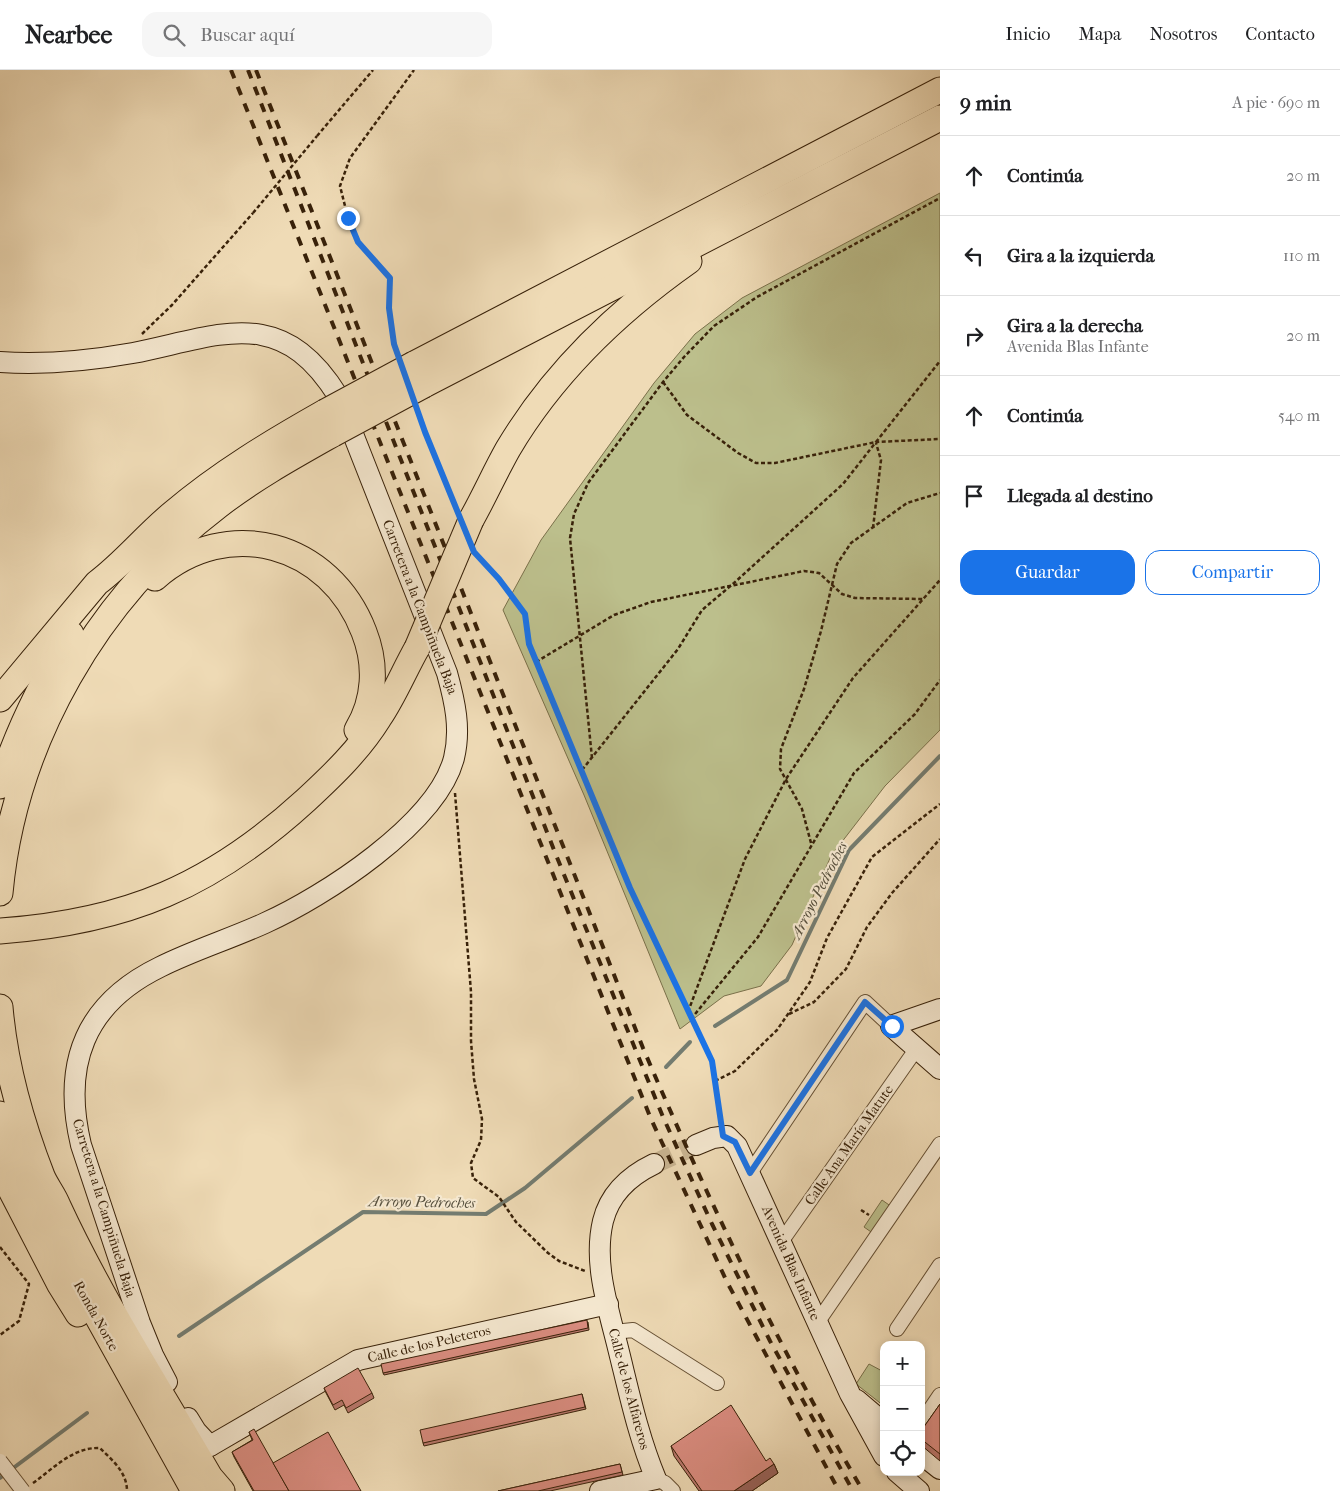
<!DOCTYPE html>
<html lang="es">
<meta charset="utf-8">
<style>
:root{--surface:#fff;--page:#f6f6f6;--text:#202124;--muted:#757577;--line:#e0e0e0;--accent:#1a73e8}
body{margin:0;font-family:"IM FELL French Canon",serif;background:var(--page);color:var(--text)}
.controls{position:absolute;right:15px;bottom:15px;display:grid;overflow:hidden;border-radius:10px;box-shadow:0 2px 8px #0003}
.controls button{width:45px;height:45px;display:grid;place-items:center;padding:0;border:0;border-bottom:1px solid var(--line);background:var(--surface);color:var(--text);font:25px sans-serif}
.stop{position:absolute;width:15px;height:15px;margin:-11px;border:4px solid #1a73e8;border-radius:50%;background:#fff}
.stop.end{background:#1a73e8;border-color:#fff;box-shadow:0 1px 5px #0008}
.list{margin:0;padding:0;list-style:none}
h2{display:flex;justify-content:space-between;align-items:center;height:65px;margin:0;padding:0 20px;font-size:21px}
h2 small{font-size:16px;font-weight:400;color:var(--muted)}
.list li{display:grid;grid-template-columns:32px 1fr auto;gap:15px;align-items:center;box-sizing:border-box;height:80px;padding:0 20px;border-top:1px solid var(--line)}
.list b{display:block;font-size:19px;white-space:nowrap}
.list p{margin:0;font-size:16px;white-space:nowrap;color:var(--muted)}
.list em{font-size:16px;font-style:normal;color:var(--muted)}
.actions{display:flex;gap:10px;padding:15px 20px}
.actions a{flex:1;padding:11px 0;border:1px solid var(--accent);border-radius:15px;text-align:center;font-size:18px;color:var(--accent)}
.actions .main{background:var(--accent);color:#fff}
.icon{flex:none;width:28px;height:28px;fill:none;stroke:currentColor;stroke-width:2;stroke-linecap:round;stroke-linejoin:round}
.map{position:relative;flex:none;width:940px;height:1421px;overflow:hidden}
header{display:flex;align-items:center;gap:30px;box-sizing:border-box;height:70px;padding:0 25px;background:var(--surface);border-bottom:1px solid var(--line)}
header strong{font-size:24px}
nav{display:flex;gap:28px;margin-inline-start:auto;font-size:18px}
.search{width:350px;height:45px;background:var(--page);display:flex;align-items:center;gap:12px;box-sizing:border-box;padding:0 18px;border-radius:15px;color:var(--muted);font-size:19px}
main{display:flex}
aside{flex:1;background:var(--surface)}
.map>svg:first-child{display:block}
.green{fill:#bcbf8c;stroke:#7a704a}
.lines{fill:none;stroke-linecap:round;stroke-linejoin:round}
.stream{stroke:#747c70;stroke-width:4}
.secondary-tunnel{stroke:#cab693;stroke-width:20;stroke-dasharray:20 10;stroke-linecap:butt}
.street-casing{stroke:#665034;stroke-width:16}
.secondary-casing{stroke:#382109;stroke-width:22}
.highway-casing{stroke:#382109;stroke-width:27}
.path{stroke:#382109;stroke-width:2.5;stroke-dasharray:4 2.5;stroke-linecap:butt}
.street{stroke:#f5e8d0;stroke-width:14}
.secondary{stroke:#f5e8d0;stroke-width:20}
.highway{stroke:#efdbb6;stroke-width:25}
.rail{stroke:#382109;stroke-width:4;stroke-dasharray:9 9;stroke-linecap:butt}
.street-bridge-casing{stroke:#665034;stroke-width:16;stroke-linecap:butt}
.highway-bridge-casing{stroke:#382109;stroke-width:27;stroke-linecap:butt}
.path-bridge{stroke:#382109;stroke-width:2.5;stroke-dasharray:4 2.5;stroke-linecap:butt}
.street-bridge{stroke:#f5e8d0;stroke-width:14}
.highway-bridge{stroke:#efdbb6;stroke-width:25}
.wall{fill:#bc796f;stroke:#382109}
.shaded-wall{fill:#99635a;stroke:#382109}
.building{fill:#db8d81;stroke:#382109}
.route{stroke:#1a73e8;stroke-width:6}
.labels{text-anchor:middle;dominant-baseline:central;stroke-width:4.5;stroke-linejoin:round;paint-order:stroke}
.street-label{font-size:14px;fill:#382109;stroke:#f5e8d0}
.water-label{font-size:15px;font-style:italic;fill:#564f3d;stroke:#f5e8d0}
</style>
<header>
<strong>Nearbee</strong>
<div class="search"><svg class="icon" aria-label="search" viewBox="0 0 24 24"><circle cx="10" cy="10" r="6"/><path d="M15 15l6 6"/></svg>Buscar aquí</div>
<nav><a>Inicio</a><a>Mapa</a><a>Nosotros</a><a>Contacto</a></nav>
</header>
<main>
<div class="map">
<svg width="940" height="1421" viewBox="0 0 940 1421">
<rect width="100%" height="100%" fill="#efdbb6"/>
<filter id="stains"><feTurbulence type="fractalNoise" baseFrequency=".004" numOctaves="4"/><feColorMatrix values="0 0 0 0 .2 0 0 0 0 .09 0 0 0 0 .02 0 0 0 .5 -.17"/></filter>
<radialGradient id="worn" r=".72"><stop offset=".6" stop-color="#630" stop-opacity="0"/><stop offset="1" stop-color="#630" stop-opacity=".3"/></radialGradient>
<!-- green -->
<g class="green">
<polygon points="940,123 940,660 885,716 831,786 792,875 761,916 724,926 680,959 584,725 503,540 541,470 654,313 695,264 742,228"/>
<polygon points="882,1130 892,1137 874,1164 864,1157"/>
<polygon points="869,1294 884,1302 884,1336 856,1314"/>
</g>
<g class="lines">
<!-- stream -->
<g class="stream">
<polyline points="715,956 787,910 849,780 940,686"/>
<polyline points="666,997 690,972"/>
<polyline points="179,1266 363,1142 486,1144 525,1118 632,1028"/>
<polyline points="0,1408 87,1343"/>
</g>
<!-- secondary-tunnel -->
<polyline class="secondary-tunnel" points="654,1094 696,1075"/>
<defs>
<g id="street">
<polyline points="750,1103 865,932 891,956"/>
<polyline points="781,1172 917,978"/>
<polyline points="817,1253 940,1074"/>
<polyline points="897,1259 940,1195"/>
<polyline points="614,1262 633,1260 717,1313"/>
<polyline points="921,1353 940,1325"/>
<polyline points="656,1409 665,1413 673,1421"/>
</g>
<g id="secondary">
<path d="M 0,292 C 45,295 88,291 133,283 C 220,266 280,233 338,326 L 447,603 C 455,632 461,659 454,688 C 437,754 323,827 265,853 C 230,869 194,880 160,897 C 84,934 62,995 81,1075 L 140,1253 L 153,1285 L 167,1312"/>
<polyline points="940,939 891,956 940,999"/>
<polyline points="696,1075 713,1068 727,1066 737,1076 850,1324 884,1386"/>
<polyline points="857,1330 884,1353"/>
<polyline points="188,1348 196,1361 210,1376"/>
<polyline points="210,1376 358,1290 608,1234"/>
<polyline points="921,1384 940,1399"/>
<polyline points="897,1402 919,1421"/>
<path d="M 600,1421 L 656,1409 C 638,1366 629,1322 618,1278 C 608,1237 593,1193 603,1151 C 610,1123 629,1106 654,1094"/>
</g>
<g id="highway">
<polyline points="414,294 940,20"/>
<polyline points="424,315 940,48"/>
<path d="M 471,450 C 484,427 495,402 508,379 C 553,303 618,241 689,191"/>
<path d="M 155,508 C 228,444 330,473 364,562 C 377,595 375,630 357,660"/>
<path d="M 0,629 L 97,513 C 125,492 146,465 173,443 C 220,403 272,372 325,342"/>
<path d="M 0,716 C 17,661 42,612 71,564"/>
<path d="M 0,823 C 14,671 97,528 218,436 C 254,408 294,386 333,364"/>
<path d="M 0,861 C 127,852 212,816 306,730 C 334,704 359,680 379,648 C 394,626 404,601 417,578"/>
<path d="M 0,937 C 5,995 21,1052 42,1106 C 46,1116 54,1125 58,1136 C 101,1229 158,1317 210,1407 L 222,1421"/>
<polyline points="0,1044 11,1081"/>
<polyline points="8,1066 47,1156 194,1421"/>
<polyline points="0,1099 60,1215 78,1244"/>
</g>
</defs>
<!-- street casing -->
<use href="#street" class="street-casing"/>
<!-- secondary casing -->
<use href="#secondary" class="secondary-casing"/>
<!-- highway casing -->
<use href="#highway" class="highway-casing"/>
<!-- path -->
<g class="path">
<polyline points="317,66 373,0"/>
<polyline points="142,264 172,235 253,143"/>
<polyline points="397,283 389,238 390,208 358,172 348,148 340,116 350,88 414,0"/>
<polyline points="663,312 687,345 738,383 756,393 775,393 876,372 940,291"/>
<polyline points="417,340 456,439"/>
<polyline points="873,458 881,390 876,373"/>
<polyline points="477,485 499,509 525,544 529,573 630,818 712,991 722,1053"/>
<polyline points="536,592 614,545 651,532 804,501 819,503 842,524 855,528 923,529"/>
<polyline points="592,688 570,468 574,444 588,413 663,312 684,287 714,256 757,227 940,128"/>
<polyline points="582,700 678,579 702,540 734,513 843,414 876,372 940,369"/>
<polyline points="455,723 471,922 471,971 474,1009 482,1049 481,1070 471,1093 473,1108 499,1127 516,1152 548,1183 559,1191 585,1201"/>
<polyline points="811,773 802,739 780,699 781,679 804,619 821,561 837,494 851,473 907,433 940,423"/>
<polyline points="688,942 745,789 786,709 853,608 940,510"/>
<polyline points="789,944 814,932 846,899 867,857 892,823 940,769"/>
<polyline points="691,949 758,867 854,703 915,644 940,610"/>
<polyline points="715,1011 735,1001 777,960 810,912 827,868 872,787 940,734"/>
<polyline points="861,1140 869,1145"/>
<polyline points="0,1177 29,1214 19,1251 0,1265"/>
<path d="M 33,1413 C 54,1398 73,1377 100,1378 C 112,1390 127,1402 127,1421"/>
</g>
<!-- street -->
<use href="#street" class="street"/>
<!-- secondary -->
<use href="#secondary" class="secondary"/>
<!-- highway -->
<use href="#highway" class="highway"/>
<!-- rail -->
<g class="rail">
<polyline points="231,0 651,1049 727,1212 839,1421"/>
<polyline points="248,0 556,785 663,1047 712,1154 770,1271 853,1421"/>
<path d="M 256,0 L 643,978 C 708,1130 779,1278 863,1421"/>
</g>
<defs>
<polyline id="street-bridge" points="0,1391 23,1421"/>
<g id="highway-bridge">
<polyline points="325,342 414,294"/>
<polyline points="333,364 424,315"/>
<polyline points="417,578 471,450"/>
</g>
</defs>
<!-- street-bridge casing -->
<use href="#street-bridge" class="street-bridge-casing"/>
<!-- highway-bridge casing -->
<use href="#highway-bridge" class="highway-bridge-casing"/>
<!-- path-bridge -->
<polyline class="path-bridge" points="253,143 317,66"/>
<!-- street-bridge -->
<use href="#street-bridge" class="street-bridge"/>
<!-- highway-bridge -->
<use href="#highway-bridge" class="highway-bridge"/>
</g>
<!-- wall -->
<g class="wall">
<polygon points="588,1252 589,1260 384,1305 383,1303"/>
<polygon points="324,1318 372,1323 374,1328 348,1343 344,1335 335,1340 326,1323"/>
<polygon points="582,1324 586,1339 424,1376 423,1373"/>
<polygon points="940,1334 940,1391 921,1375 921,1361"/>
<polygon points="249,1362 273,1393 361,1421 253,1421 234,1387 232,1382 252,1370"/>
<polygon points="671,1376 766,1391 774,1394 778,1403 752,1421 699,1421 674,1386"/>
<polygon points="620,1394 623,1405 550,1421 498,1421"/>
</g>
<!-- shaded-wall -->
<polygon class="shaded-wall" points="774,1394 778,1403 752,1421 734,1421"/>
<!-- building -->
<g class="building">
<polygon points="587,1250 588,1258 383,1303 381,1294"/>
<polygon points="358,1298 372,1323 346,1338 342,1330 333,1335 324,1318"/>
<polygon points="582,1324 585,1337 423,1373 420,1360"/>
<polygon points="940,1334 940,1384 921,1369 921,1361"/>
<polygon points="731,1335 766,1391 770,1388 774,1394 734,1421 702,1421 671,1376"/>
<polygon points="254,1359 289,1421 254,1421 232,1382 253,1370 249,1362"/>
<polygon points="328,1362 361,1421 289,1421 273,1393"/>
<polygon points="620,1394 622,1402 538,1421 498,1421"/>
</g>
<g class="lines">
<!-- route -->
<polyline class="route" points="348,148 358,172 390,208 389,238 394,274 425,362 474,482 499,509 525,544 529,574 630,818 712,991 723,1066 735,1072 750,1103 865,932 892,956"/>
</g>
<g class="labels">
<!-- street labels -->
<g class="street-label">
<text transform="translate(420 537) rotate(69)">Carretera a la Campiñuela Baja</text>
<text transform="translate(849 1075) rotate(-55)">Calle Ana María Matute</text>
<text transform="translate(104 1138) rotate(73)">Carretera a la Campiñuela Baja</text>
<text transform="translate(791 1193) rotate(66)">Avenida Blas Infante</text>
<text transform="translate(96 1246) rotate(61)">Ronda Norte</text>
<text transform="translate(429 1274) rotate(-13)">Calle de los Peleteros</text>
<text transform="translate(629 1319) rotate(75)">Calle de los Alfareros</text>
</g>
<!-- water labels -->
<g class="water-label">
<text transform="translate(819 820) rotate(-63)">Arroyo Pedroches</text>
<text transform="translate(422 1132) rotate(1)">Arroyo Pedroches</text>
</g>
</g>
<rect width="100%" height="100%" filter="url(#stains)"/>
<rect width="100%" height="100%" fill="url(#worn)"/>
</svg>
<div class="controls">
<button>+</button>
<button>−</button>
<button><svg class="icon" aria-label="locate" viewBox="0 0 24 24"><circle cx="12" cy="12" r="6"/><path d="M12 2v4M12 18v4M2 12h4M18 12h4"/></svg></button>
</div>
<div class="stop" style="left:892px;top:956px"></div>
<div class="stop end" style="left:348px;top:148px"></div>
</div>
<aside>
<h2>9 min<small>A pie · 690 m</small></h2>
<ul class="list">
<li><svg class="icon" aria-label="ahead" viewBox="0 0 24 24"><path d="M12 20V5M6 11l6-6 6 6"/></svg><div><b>Continúa</b></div><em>20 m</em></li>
<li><svg class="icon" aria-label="left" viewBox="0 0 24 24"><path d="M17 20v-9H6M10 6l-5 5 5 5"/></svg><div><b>Gira a la izquierda</b></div><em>110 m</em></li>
<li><svg class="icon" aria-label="right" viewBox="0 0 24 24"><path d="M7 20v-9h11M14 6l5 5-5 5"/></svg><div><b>Gira a la derecha</b><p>Avenida Blas Infante</p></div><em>20 m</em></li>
<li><svg class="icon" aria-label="ahead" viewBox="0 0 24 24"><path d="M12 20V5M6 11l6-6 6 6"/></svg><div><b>Continúa</b></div><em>540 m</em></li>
<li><svg class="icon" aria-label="arrive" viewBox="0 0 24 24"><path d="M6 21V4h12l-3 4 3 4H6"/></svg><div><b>Llegada al destino</b></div></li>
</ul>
<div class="actions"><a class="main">Guardar</a><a>Compartir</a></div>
</aside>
</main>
